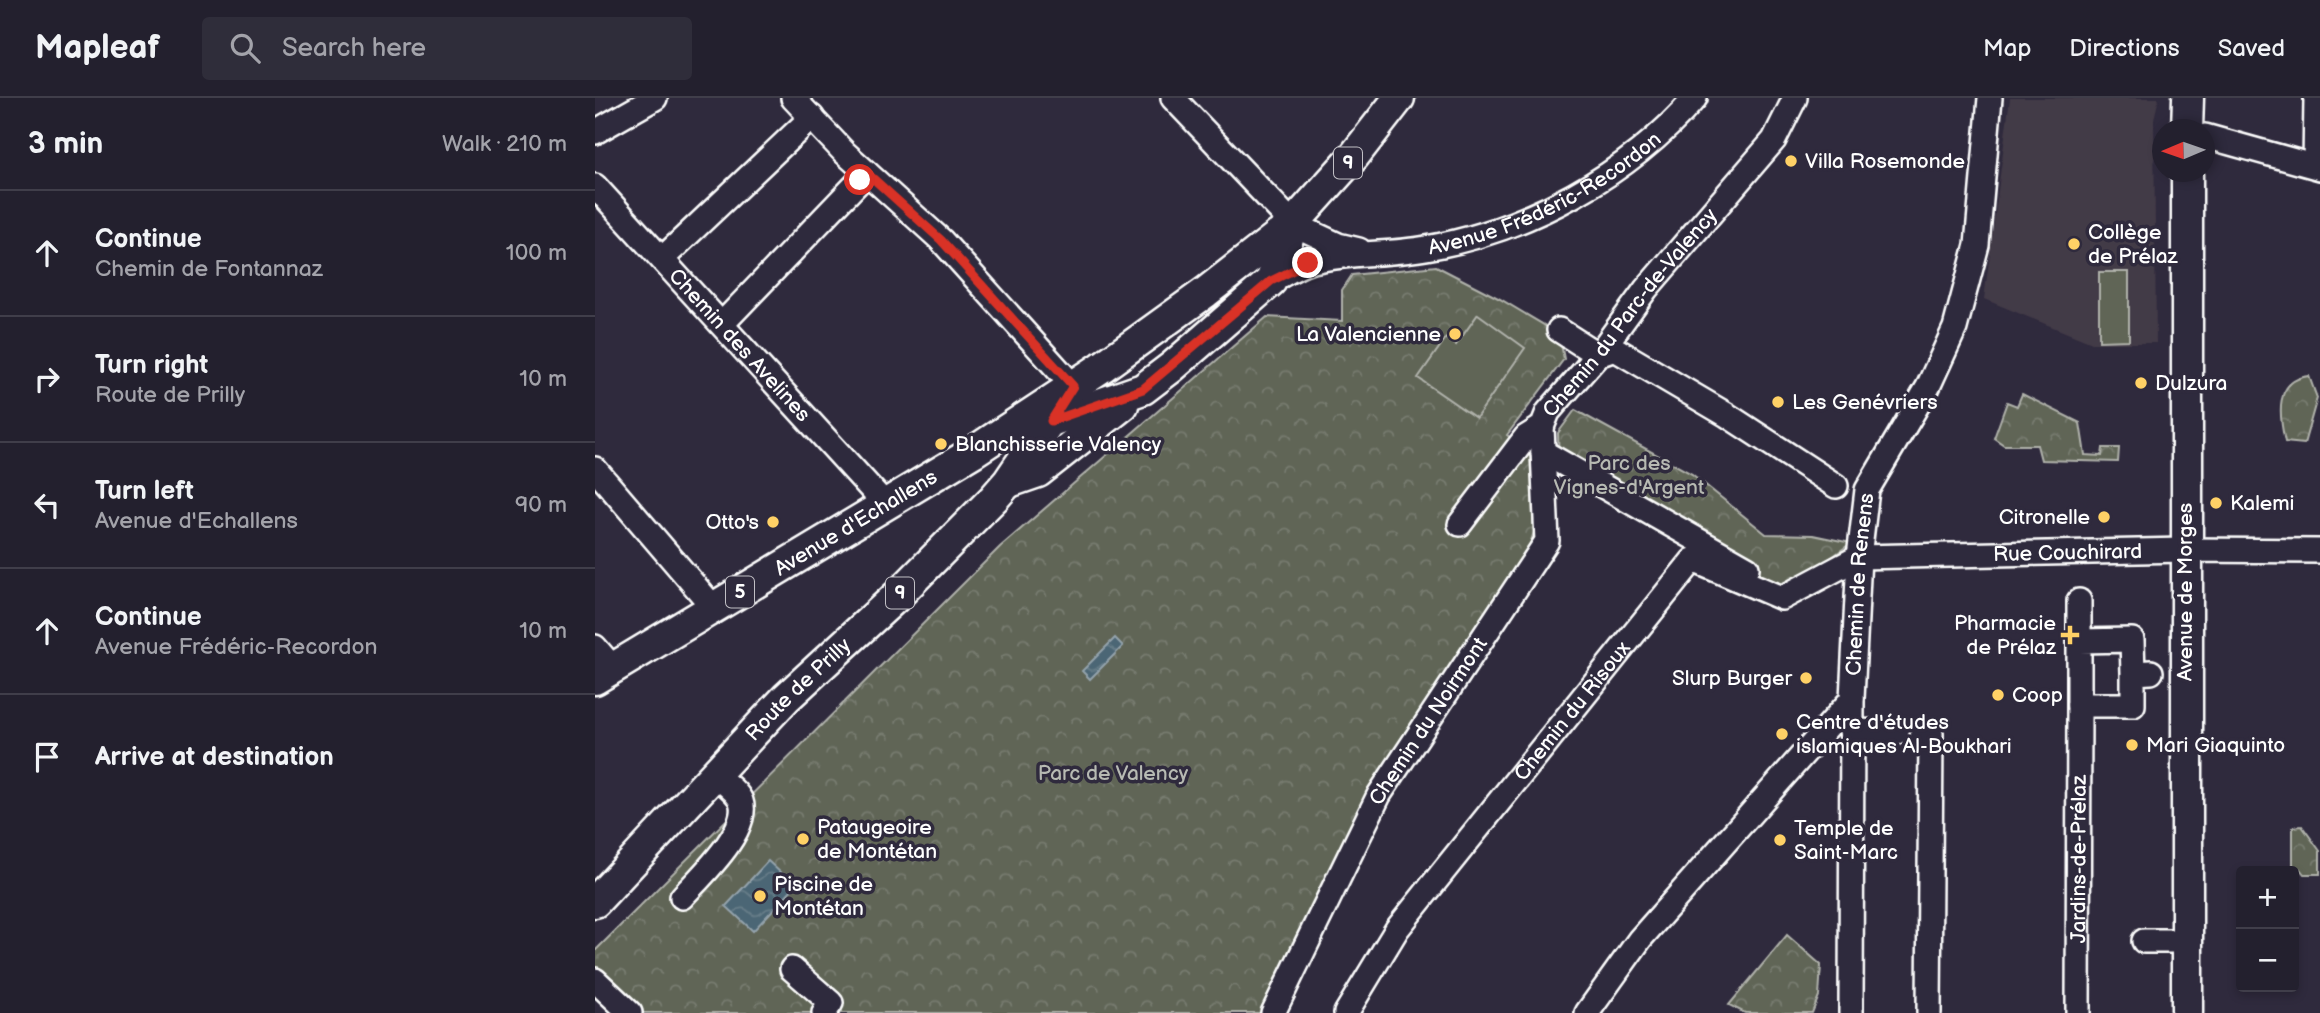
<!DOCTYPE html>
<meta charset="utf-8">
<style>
:root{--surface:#23202e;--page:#2f2d3a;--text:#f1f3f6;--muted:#a3a3aa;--line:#403e4a}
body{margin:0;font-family:"Balsamiq Sans",sans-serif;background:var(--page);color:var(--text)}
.controls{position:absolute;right:21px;bottom:21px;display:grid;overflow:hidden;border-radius:7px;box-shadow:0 4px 10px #0003}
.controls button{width:63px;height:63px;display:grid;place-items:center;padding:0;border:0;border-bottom:2px solid var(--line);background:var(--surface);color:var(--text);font:35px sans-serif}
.compass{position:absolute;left:1557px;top:21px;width:63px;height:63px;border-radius:50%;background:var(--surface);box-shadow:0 4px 10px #0003;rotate:268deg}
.stop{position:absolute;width:21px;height:21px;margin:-16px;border:5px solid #d93025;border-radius:50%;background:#fff}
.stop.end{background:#d93025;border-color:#fff;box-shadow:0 2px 7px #0008}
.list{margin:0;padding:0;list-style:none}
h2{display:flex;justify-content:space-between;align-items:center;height:91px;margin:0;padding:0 28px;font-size:30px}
h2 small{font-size:23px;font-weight:400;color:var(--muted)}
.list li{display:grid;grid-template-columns:46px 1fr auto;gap:21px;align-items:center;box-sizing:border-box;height:126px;padding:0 28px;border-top:2px solid var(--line)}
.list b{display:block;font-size:26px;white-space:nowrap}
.list p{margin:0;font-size:23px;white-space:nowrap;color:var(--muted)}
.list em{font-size:23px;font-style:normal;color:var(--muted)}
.icon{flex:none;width:38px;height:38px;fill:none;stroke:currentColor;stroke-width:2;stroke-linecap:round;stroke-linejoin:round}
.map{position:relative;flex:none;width:1725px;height:915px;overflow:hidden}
header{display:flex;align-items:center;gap:42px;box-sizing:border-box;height:98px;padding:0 35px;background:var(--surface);border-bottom:2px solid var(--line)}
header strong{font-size:33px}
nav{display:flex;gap:38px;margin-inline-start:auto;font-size:24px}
.search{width:490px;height:63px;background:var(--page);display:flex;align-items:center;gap:18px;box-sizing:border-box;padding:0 24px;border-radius:7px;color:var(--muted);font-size:26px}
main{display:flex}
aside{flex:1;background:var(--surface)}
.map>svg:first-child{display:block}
.built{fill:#433a47}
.forest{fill:url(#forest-crowns);stroke:#b0b2ab;stroke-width:2}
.garden{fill:#606557;stroke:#b0b2ab;stroke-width:2}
.water{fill:url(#water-waves);stroke:#94a3ac;stroke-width:2}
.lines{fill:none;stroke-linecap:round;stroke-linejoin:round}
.minor-casing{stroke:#fff;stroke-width:28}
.major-casing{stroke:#fff;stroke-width:35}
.minor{stroke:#2f2a3d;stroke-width:23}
.major{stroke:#2f2a3d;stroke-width:30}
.route{stroke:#d93025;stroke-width:9}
.poi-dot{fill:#ffd166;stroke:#2f2a3d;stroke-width:2.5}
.labels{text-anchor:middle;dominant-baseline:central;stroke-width:7;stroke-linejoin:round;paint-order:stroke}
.shield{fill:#2f2a3d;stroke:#c1bfc5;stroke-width:2}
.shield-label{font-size:19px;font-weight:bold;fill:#fff}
.poi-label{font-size:21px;fill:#fff;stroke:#2f2a3d;text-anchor:start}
.street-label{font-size:21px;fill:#fff;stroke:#2f2a3d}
.park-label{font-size:21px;fill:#b7bab3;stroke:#2f2a3d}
</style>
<header>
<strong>Mapleaf</strong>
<div class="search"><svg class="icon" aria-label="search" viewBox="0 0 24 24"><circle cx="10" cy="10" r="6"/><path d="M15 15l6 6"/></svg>Search here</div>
<nav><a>Map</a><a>Directions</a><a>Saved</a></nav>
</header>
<main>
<aside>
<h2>3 min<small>Walk · 210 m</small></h2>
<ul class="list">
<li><svg class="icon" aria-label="ahead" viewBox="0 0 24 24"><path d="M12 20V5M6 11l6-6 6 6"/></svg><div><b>Continue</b><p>Chemin de Fontannaz</p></div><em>100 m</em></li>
<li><svg class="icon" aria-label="right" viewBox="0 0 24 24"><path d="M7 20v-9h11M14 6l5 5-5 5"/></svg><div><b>Turn right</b><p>Route de Prilly</p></div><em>10 m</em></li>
<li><svg class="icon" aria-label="left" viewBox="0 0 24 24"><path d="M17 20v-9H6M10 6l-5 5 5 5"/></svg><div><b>Turn left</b><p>Avenue d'Echallens</p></div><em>90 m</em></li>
<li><svg class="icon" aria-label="ahead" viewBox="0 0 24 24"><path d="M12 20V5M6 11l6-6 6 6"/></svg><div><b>Continue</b><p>Avenue Frédéric-Recordon</p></div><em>10 m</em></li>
<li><svg class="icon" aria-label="arrive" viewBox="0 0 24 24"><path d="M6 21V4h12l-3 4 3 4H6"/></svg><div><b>Arrive at destination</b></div></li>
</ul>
</aside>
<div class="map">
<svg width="1725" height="915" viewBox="0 0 1725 915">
<defs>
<pattern id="forest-crowns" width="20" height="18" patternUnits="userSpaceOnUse" patternTransform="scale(1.75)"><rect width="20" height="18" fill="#606557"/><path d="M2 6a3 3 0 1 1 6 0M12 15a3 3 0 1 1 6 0" fill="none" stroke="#787c70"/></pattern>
<pattern id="water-waves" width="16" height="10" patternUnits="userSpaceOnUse" patternTransform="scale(1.75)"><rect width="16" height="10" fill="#4c6674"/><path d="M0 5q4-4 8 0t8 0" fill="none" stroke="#677d89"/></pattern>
</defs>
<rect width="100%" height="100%" fill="#2f2a3d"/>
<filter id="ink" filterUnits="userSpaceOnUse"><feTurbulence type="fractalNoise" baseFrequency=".0143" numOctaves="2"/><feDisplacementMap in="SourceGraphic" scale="14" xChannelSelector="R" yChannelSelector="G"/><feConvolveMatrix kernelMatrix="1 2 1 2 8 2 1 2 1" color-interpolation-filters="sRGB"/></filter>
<g filter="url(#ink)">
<!-- built -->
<polygon class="built" points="1415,0 1564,0 1559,21 1561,245 1497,245 1389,201"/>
<!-- forest -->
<g class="forest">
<polygon points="841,168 905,201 964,236 969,261 912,337 935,353 939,434 932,455 669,915 26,915 0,890 0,853 405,449 672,219 747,223 747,192 757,177"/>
<path d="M 1714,278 L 1722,300 L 1709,346 L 1690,344 C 1684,317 1679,282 1714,278 Z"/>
<polygon points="1427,296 1485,325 1490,357 1507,358 1508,350 1524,350 1523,364 1446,362 1442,347 1409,347 1399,340 1412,304 1422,308"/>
<polygon points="980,312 1097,376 1171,436 1218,437 1256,445 1193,491 1143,471 964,370 963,335"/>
<polygon points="1707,728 1725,753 1725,776 1709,776 1705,771 1698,773 1698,729"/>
<polygon points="1192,837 1226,867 1224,898 1217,915 1150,915 1134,907"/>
</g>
<!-- garden -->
<g class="garden">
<polygon points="1504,174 1534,174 1534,242 1504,243"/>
<polygon points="883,216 930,250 881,320 823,280 851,240 861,247"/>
</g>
<!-- water -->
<g class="water">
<polygon points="520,540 528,548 495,581 487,573"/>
<polygon points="173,763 200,788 158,833 131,808"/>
</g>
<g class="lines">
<defs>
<g id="minor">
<polyline points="198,0 249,54 346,142 478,288"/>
<polyline points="578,0 698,126 743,147 764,152"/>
<polyline points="0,34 60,0"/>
<polyline points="1610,38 1725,70"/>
<polyline points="1720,68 1721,0"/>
<path id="s1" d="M 0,88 L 290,406"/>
<polyline points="67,161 217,19"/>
<path id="s2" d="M 676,183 C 688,177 701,168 714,164 C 752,154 792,157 831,150 C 931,133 1034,77 1100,0"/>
<polyline points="127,226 272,75"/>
<polyline points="964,232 1003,257 1020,251 1132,317 1241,388"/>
<polyline points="948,354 1152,470"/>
<polyline points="0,371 119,510"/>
<path id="s3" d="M 865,426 L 931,339 L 947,329 L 953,314 L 1003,257 L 1051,191 L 1179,42 L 1200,0"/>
<polyline points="1484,503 1484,543"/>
<polyline points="0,549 18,570"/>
<polyline points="1538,575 1537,542 1484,543 1484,607 1538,607 1538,575 1556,574"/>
<polyline points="1256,633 1302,634"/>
<polyline points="1327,636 1336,636 1334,915"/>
<path d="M 87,799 C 105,779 156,732 146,703 C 142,693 127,683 119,676"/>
<polyline points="1549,843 1592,843"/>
<polyline points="197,871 236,905 229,915"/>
<polyline points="0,882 35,915"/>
<path id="s4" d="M 678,915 L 784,697 L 952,443 L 947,329"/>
<path id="s5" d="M 751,915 L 802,831 L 1098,462 L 1187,500 L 1264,459 L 1589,452 L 1725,453"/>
<polyline points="992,915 1045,841 1257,601"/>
<path id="s6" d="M 1256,915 L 1257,601 L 1264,459 L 1272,392 L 1333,289 L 1360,230 L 1382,147 L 1395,0"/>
<path id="s7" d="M 1483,915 L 1484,607"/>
</g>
<g id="major">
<polyline points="1592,32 1593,0"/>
<polyline points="450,325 548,291 577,269 676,183 698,127"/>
<polyline points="414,384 443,374 528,307"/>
<path id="s8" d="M 0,581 L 378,354 L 507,269 L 611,194 L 698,126 L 759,58 L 804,0"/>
<path id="s9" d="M 0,804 L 191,600 L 303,497 L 399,400 L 413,384 L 472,297"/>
<polyline points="1592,915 1592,74"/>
</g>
</defs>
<!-- minor casing -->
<use href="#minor" class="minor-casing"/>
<!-- major casing -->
<use href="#major" class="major-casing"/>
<!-- minor -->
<use href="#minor" class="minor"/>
<!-- major -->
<use href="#major" class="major"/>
</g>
</g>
<g class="lines" filter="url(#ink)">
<!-- route -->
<polyline class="route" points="265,82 272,75 346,142 478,288 456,323 548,291 676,183 713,165"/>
</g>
<!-- markers -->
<g class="poi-dot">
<circle cx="1196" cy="63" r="7"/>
<circle cx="1479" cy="146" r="7"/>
<circle cx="860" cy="236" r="7"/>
<circle cx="1546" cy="285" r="7"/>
<circle cx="1183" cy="304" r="7"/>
<circle cx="346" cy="346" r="7"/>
<circle cx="1621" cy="405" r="7"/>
<circle cx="1509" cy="419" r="7"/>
<circle cx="178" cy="424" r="7"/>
<path d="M1471.5 526.5h7v7h7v7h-7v7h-7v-7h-7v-7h7z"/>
<circle cx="1211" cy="580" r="7"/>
<circle cx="1403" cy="597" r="7"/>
<circle cx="1187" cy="636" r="7"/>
<circle cx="1537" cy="647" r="7"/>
<circle cx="208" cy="741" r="7"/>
<circle cx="1185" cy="742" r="7"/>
<circle cx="165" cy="798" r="7"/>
</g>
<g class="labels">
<!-- shield labels -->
<g class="shield">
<rect x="739" y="49.5" width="28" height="31" rx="5"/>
<rect x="131" y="478.5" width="28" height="31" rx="5"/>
<rect x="291" y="479.5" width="28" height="31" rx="5"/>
</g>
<g class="shield-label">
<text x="753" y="65">9</text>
<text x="145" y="494">5</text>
<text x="305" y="495">9</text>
</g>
<!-- poi labels -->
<g class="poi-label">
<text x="1210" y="63">Villa Rosemonde</text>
<text x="1493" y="134">Collège<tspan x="1493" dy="24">de Prélaz</tspan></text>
<text x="846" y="236" text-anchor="end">La Valencienne</text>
<text x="1560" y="285">Dulzura</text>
<text x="1197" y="304">Les Genévriers</text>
<text x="360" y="346">Blanchisserie Valency</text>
<text x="1635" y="405">Kalemi</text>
<text x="1495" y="419" text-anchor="end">Citronelle</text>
<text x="164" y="424" text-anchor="end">Otto's</text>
<text x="1461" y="525" text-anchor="end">Pharmacie<tspan x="1461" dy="24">de Prélaz</tspan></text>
<text x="1197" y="580" text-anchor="end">Slurp Burger</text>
<text x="1417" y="597">Coop</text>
<text x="1201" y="624">Centre d'études<tspan x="1201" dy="24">islamiques Al-Boukhari</tspan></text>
<text x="1551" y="647">Mari Giaquinto</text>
<text x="222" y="729">Pataugeoire<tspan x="222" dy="24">de Montétan</tspan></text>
<text x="1199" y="730">Temple de<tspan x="1199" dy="24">Saint-Marc</tspan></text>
<text x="179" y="786">Piscine de<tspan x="179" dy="24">Montétan</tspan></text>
</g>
<!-- street labels -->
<g class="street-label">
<text stroke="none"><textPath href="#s2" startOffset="292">Avenue Frédéric-Recordon</textPath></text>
<text stroke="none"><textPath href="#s3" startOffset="273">Chemin du Parc-de-Valency</textPath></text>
<text stroke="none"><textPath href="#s1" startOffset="215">Chemin des Avelines</textPath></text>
<text stroke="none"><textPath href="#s8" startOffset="304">Avenue d'Echallens</textPath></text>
<text stroke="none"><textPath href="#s5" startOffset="964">Rue Couchirard</textPath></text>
<text stroke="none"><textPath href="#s6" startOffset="429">Chemin de Renens</textPath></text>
<text transform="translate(1590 494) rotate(-90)">Avenue de Morges</text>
<text stroke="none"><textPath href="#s9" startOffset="294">Route de Prilly</textPath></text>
<text stroke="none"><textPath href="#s5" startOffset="378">Chemin du Risoux</textPath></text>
<text stroke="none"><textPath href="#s4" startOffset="331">Chemin du Noirmont</textPath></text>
<text stroke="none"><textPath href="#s7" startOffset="154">Jardins-de-Prélaz</textPath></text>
</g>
<!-- park labels -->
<g class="park-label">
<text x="1034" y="365">Parc des<tspan x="1034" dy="24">Vignes-d'Argent</tspan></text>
<text x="518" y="675">Parc de Valency</text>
</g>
</g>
</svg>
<div class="controls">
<button>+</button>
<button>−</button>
</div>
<svg class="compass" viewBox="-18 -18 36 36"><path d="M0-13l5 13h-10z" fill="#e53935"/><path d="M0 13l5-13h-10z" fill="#a3a3aa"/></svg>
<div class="stop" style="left:265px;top:82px"></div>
<div class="stop end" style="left:713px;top:165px"></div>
</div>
</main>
